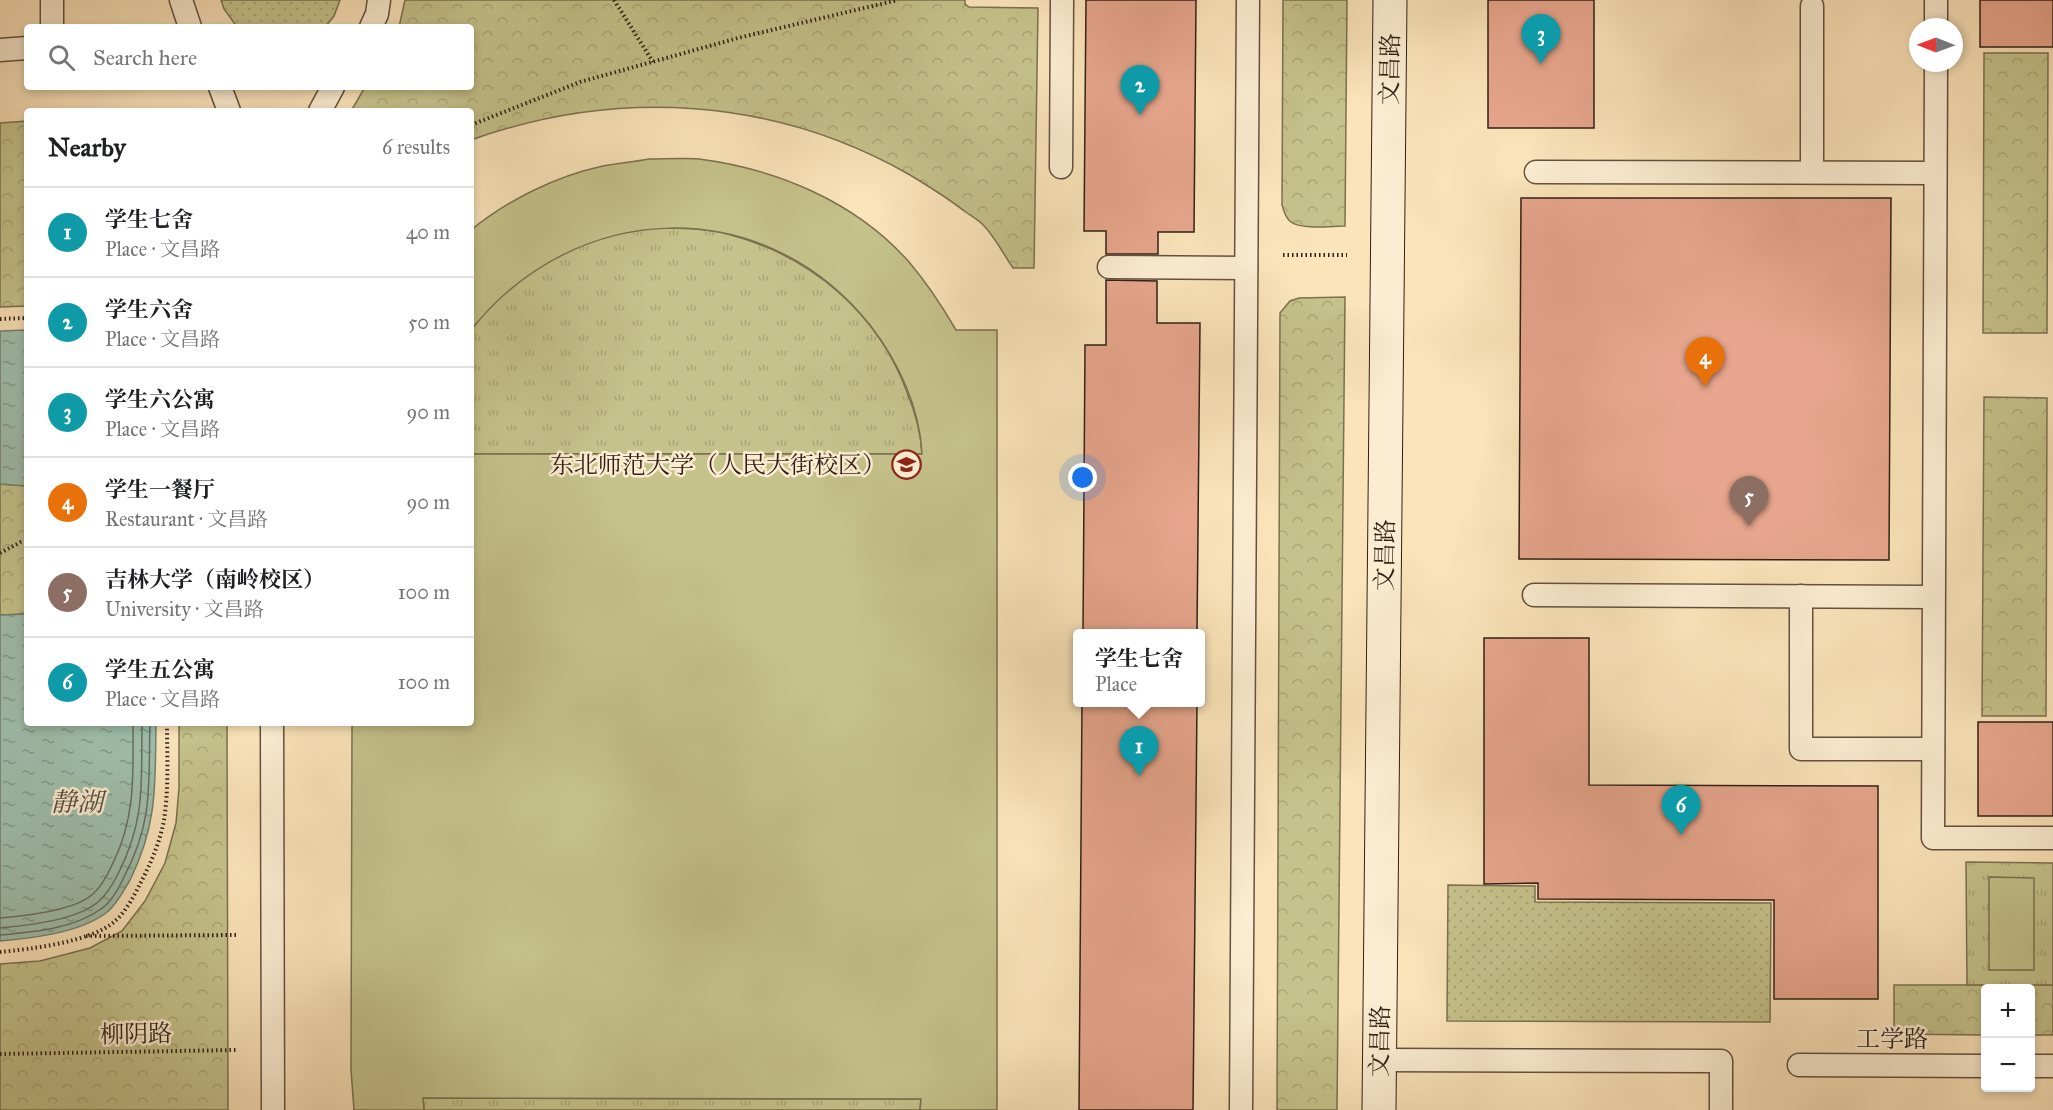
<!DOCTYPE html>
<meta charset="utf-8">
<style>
:root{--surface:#fff;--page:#f2f2f2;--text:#202124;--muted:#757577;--line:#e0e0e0;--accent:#7c3aed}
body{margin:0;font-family:"IM FELL Great Primer","Noto Serif SC",serif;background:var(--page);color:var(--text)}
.controls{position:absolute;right:18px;bottom:18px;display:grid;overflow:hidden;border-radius:6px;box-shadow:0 3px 9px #0003}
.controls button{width:54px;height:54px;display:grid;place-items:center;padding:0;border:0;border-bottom:2px solid var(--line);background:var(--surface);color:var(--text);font:30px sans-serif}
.compass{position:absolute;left:1909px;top:18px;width:54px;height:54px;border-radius:50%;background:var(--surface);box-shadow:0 3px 9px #0003;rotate:271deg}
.you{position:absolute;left:1083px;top:478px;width:21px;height:21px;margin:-15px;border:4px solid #fff;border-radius:50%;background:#1a73e8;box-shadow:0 0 0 9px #1a73e833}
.badge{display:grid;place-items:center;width:39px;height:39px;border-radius:50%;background:var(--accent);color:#fff;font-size:20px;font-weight:700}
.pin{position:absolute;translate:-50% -50px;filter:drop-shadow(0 2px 3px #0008)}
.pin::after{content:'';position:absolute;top:32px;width:21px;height:18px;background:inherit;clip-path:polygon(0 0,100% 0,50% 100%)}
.popup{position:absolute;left:1073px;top:629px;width:132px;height:78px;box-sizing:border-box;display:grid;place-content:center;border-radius:6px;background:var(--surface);filter:drop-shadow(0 2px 4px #0005);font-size:20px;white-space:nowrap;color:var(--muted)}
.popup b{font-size:22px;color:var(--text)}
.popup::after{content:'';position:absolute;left:50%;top:100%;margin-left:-12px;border:12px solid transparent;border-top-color:var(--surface)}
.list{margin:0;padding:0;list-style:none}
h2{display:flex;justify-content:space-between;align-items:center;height:78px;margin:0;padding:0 24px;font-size:26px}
h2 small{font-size:20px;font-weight:400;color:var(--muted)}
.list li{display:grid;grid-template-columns:39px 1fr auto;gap:18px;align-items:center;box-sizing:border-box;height:90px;padding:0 24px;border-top:2px solid var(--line)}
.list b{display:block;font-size:22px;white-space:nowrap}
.list p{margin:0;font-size:20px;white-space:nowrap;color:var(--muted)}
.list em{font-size:20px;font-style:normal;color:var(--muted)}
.icon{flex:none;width:33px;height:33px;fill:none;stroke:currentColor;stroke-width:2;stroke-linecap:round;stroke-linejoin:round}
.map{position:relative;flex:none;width:2053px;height:1110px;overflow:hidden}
.search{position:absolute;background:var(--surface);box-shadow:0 3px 9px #0003;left:24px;top:24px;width:450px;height:66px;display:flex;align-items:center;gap:15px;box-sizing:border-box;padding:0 21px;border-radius:6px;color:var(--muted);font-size:22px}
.panel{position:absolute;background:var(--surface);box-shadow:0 3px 9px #0003;left:24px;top:108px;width:450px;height:618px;border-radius:6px}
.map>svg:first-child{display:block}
.grass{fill:url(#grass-dots);stroke:#7b7051;stroke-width:1.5}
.forest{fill:url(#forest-crowns);stroke:#7b7051;stroke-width:1.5}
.park{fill:url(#park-tufts);stroke:#7b7051;stroke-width:1.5}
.garden{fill:#c5c28b;stroke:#7b7051;stroke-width:1.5}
.water{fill:url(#water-ripples);stroke:#737f71;stroke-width:1.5}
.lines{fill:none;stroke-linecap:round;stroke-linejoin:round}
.shore{stroke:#686f62;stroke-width:1.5}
.building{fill:#e7a68d;stroke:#311f17;stroke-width:1.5}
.lane-casing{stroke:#645040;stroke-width:25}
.secondary-casing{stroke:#311f17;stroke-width:35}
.path{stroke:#311f17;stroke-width:4;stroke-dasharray:1.5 3;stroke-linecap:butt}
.lane{stroke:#fcedd2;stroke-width:22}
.secondary{stroke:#fcedd2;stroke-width:33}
.labels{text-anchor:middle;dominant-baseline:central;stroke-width:5;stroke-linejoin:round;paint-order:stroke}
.street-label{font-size:24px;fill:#311f17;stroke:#fcedd2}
.poi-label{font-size:24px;fill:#311f17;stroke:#fcedd2;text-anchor:end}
.water-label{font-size:26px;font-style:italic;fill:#524f44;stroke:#fcedd2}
</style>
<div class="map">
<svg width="2053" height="1110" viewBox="0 0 2053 1110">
<defs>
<pattern id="grass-dots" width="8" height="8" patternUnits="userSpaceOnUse" patternTransform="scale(1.5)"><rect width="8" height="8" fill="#c5c28b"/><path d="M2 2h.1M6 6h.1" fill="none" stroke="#aaa677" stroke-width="1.8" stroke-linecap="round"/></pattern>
<pattern id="forest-crowns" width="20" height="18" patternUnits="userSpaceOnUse" patternTransform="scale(1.5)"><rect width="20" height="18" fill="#c5c28b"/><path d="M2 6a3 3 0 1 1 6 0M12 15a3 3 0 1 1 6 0" fill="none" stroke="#aaa677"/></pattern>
<pattern id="park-tufts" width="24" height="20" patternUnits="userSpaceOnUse" patternTransform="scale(1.5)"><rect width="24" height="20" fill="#c5c28b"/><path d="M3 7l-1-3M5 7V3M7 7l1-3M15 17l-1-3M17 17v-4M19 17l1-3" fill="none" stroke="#aaa677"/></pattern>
<pattern id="water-ripples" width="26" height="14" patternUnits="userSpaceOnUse" patternTransform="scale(1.5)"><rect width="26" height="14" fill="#9fbfad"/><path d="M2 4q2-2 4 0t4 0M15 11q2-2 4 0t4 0" fill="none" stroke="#829b8c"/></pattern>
</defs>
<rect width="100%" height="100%" fill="#fbe4ba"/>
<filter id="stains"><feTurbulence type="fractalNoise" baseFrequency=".00333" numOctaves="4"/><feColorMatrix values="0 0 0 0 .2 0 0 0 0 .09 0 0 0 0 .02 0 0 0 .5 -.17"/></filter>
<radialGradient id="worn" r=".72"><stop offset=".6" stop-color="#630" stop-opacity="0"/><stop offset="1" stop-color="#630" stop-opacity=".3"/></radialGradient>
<!-- grass -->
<g class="grass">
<polygon points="221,0 340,0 334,16 325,27 237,27 224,9"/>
<polygon points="1448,885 1535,886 1535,902 1771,903 1770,1022 1447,1021"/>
</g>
<!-- forest -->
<g class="forest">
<path d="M 405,0 L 965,0 L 965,4 L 969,7 L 1038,8 L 1034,268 L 1013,268 C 1004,255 996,239 985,227 C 980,221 973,217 967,213 C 949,199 930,187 910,175 C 774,97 617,88 471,140 L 471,111 L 351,111 L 365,87 L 471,87 L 471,27 L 399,27 Z"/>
<path d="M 1283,0 L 1347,0 L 1345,226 C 1331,226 1302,230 1291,222 C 1285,218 1284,211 1282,205 Z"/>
<polygon points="1984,53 2048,53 2047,333 1983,333"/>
<polygon points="27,121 27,306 0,307 0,123"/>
<polygon points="1345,297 1337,1110 1277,1110 1280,313 1290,301 1299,298"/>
<polygon points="1984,397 2047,398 2046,716 1982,716"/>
<polygon points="0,484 27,486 27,614 0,615"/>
<polygon points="179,723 227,723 228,1110 0,1110 0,964 40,961 90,948 122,931 145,901 165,863 176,823 179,788"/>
<polygon points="1894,985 2053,985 2053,1035 2031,1035 2030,988 1986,988 1985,1035 1894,1034"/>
</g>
<!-- park -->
<g class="park">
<path d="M 654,228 C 679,228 706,228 731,235 C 812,257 878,313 907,392 C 915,412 921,433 922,454 L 471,454 L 471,330 L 488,308 L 516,283 L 547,262 L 581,245 L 616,234 Z"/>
<polygon points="1966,862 2053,863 2053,985 1967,985"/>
<polygon points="423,1098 921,1099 920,1110 424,1110"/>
</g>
<!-- garden -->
<g class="garden">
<path d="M 649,159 C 665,159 683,158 699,159 C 777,169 856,202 909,262 C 927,283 942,306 956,330 L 997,330 L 997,1110 L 920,1110 L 921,1099 L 423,1098 L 424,1110 L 354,1110 L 351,1070 L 352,723 L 471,723 L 471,454 L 922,454 C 920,408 898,361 870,325 C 764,192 576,198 471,330 L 471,230 C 508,200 556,176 603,166 C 618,163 634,162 649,159 Z"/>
<polygon points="1989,877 2034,878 2034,970 1989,970"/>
</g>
<!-- water -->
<g class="water">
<polygon points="27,330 27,486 0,484 0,331"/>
<path d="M 27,614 L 27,723 L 156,723 C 155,784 158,823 130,880 C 124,890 116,906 106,913 C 79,933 33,938 0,941 L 0,615 Z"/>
</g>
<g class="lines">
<!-- shore -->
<g class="shore">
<path d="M 0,918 C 24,916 75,911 93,894 C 102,886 108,874 113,863 C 136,817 133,773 133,723"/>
<path d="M 0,928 C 28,925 75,921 98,902 C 107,895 114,882 119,872 C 146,818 141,781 142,723"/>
<path d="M 0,935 C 33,932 73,929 101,909 C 112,902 120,886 125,875 C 154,819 148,783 150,723"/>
</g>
</g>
<!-- building -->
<g class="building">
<polygon points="1086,0 1196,0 1194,232 1158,232 1158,254 1106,254 1106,231 1084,231"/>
<rect x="1488" y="0" width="106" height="128"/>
<rect x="1980" y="0" width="73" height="47"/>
<polygon points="1521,198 1891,198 1889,560 1519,559"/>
<polygon points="1106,280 1157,281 1157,323 1200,323 1197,633 1083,633 1085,345 1106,345"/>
<polygon points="1484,638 1589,638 1589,785 1878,786 1878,999 1774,999 1774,900 1538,899 1538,883 1484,884"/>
<polygon points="1082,702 1197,702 1193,1110 1079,1110"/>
<rect x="1978" y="722" width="75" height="94"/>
</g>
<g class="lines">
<defs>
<g id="lane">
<polyline points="181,0 190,27"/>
<polyline points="52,27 52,0"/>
<polyline points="371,27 377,14 379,0"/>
<polyline points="1936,27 1936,0"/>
<polyline points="0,50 27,48"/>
<polyline points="1936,63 1933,838 2053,838"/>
<polyline points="220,87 229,111"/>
<polyline points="320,111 333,87"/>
<polyline points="1061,167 1062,0"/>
<polyline points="1536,172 1935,173"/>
<polyline points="1812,172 1812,6"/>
<polyline points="1109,267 1246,268"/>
<polyline points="1534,595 1933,597"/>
<polyline points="1801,596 1801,749 1933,749"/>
<polyline points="272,723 273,1110"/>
<polyline points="1380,1060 1721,1061 1721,1110"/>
<polyline points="1799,1065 1986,1066"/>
<polyline points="2030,1066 2053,1066"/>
<polyline points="1241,1110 1248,0"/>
</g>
<polyline id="secondary" points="1379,1110 1390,0"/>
</defs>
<!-- lane casing -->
<use href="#lane" class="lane-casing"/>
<!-- secondary casing -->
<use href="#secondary" class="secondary-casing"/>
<!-- path -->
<g class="path">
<polyline points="614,0 653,62"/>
<polyline points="471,125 580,82 738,38 898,0"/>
<polyline points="1283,255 1347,255"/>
<polyline points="0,319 27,318"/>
<polyline points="0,553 21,542 27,541"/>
<polyline points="86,936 238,935"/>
<path d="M 0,952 C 31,949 90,942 114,922 C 125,913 134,896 140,884 C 151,863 160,842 164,820 C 169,788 167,755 167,723"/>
<polyline points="0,1054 236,1050"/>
</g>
<!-- lane -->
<use href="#lane" class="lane"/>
<!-- secondary -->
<use href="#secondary" class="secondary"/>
</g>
<!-- icons -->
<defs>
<symbol id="university-ring" viewBox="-11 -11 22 22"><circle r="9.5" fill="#fcedd2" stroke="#8f2418" stroke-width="1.5"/><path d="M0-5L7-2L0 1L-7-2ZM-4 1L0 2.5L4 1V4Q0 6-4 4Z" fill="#8f2418"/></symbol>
</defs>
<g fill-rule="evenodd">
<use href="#university-ring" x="890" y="448" width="33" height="33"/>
</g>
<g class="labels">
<!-- street labels -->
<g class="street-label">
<text transform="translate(1390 69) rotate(-89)">文昌路</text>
<text transform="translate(1385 555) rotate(-89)">文昌路</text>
<text transform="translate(136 1034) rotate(-1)">柳阴路</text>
<text x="1892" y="1039">工学路</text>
<text transform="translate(1380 1041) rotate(-89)">文昌路</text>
</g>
<!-- poi labels -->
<g class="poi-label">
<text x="886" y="465">东北师范大学（人民大街校区）</text>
</g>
<!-- water labels -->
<g class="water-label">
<text x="77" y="802">静湖</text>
</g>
</g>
<rect width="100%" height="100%" filter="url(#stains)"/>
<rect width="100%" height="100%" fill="url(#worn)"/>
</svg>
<div class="controls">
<button>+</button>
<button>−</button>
</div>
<svg class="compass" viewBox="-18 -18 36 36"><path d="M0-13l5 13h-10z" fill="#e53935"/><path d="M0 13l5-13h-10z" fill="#757577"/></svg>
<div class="you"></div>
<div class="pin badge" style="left:1139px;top:776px;background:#0f9aa8">1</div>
<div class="popup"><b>学生七舍</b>Place</div>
<div class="pin badge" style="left:1140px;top:115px;background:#0f9aa8">2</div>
<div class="pin badge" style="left:1541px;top:64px;background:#0f9aa8">3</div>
<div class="pin badge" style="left:1705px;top:387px;background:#e8710a">4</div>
<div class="pin badge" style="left:1749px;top:526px;background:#8d6e63">5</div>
<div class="pin badge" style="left:1681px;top:835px;background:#0f9aa8">6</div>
<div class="search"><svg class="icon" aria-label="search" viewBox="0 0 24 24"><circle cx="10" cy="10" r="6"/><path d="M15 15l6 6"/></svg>Search here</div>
<section class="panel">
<h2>Nearby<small>6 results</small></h2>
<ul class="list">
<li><span class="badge" style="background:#0f9aa8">1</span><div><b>学生七舍</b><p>Place · 文昌路</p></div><em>40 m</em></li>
<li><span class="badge" style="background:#0f9aa8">2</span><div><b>学生六舍</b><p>Place · 文昌路</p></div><em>50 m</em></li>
<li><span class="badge" style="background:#0f9aa8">3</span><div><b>学生六公寓</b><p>Place · 文昌路</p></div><em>90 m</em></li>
<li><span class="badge" style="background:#e8710a">4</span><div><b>学生一餐厅</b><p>Restaurant · 文昌路</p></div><em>90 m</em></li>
<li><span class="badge" style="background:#8d6e63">5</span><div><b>吉林大学（南岭校区）</b><p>University · 文昌路</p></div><em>100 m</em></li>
<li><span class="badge" style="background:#0f9aa8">6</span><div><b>学生五公寓</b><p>Place · 文昌路</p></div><em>100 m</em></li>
</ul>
</section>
</div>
